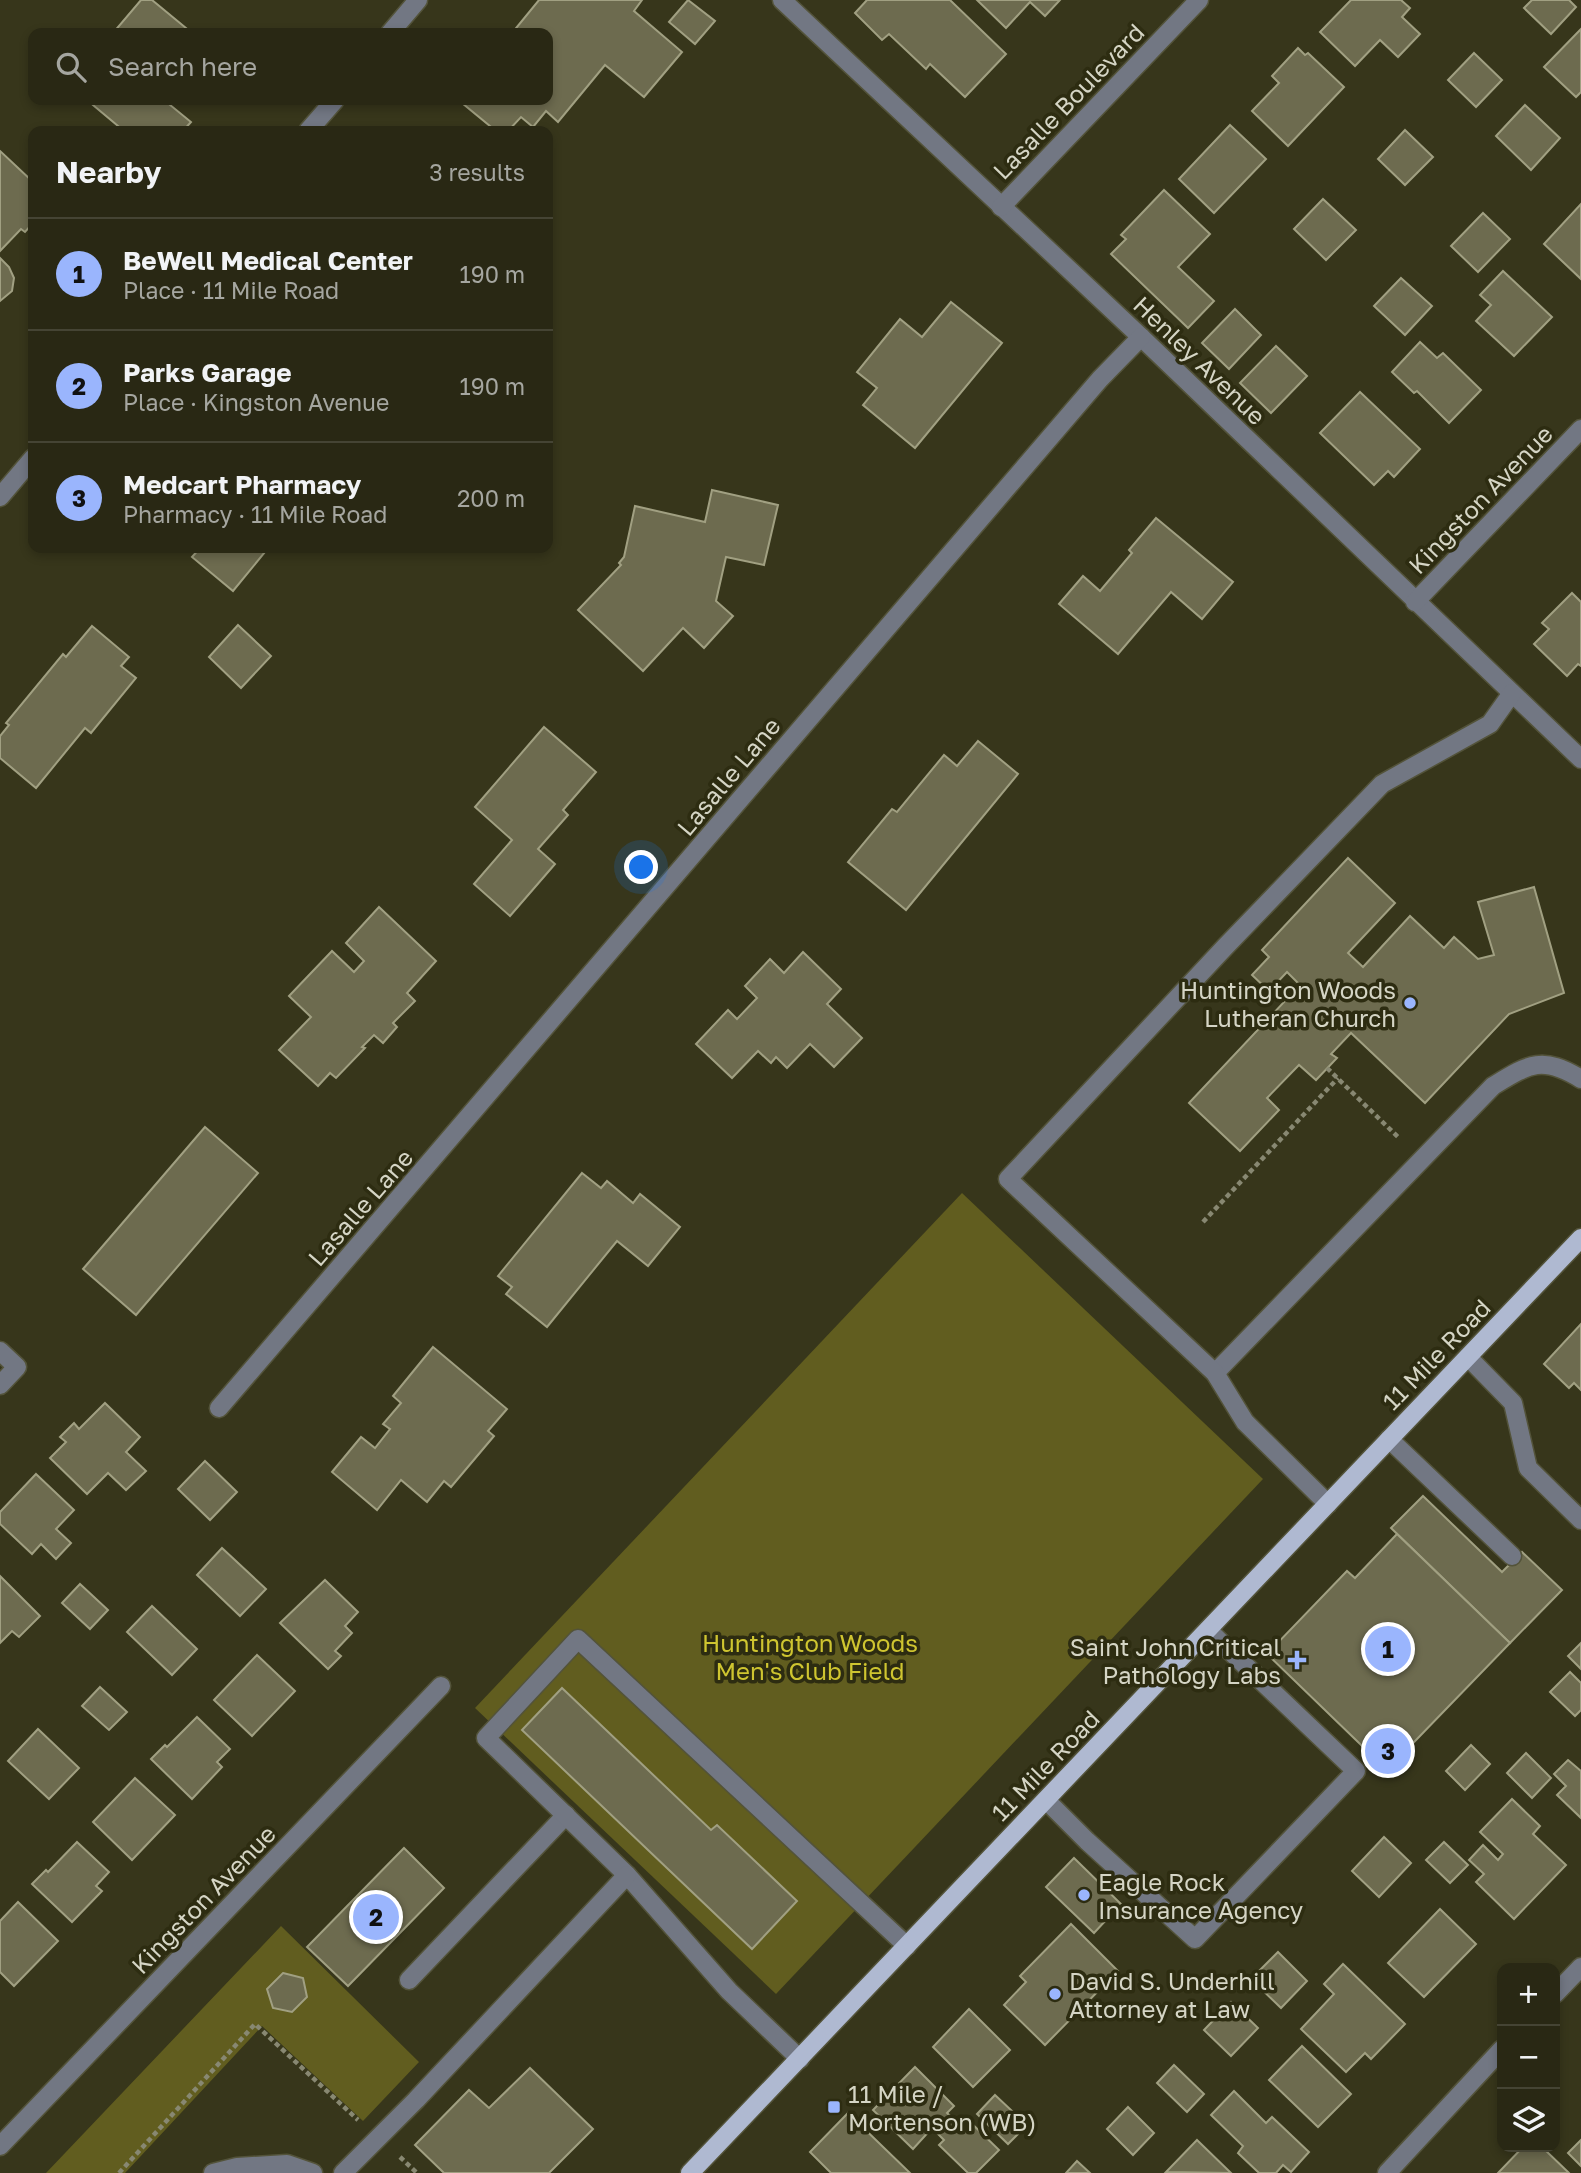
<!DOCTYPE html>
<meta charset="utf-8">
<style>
:root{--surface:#292814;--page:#31301d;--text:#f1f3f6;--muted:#a5a6a0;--line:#454434;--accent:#9ab5fd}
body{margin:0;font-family:"Golos Text",sans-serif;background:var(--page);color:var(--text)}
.controls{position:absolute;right:21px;bottom:21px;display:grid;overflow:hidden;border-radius:14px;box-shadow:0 4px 10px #0003}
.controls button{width:63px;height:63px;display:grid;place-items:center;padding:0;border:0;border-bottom:2px solid var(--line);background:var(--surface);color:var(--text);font:35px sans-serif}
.you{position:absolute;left:642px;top:868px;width:24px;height:24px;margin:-18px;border:5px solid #fff;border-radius:50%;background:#1a73e8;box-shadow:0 0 0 10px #1a73e833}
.badge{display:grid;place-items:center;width:46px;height:46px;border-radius:50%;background:var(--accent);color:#111;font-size:23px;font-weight:700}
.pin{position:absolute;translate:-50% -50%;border:4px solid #fff;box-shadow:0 2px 7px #0006}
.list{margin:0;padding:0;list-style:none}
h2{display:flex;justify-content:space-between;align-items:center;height:91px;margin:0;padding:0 28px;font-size:30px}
h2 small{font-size:23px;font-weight:400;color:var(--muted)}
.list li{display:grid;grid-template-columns:46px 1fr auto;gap:21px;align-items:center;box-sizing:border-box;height:112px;padding:0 28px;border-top:2px solid var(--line)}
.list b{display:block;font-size:26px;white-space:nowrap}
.list p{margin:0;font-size:23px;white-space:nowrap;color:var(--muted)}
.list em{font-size:23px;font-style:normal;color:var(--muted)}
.icon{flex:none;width:38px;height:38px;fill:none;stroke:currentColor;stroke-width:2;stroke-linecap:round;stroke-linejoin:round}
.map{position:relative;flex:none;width:1581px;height:2173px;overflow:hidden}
.search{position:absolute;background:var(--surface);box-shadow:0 4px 10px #0003;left:28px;top:28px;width:525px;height:77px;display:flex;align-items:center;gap:18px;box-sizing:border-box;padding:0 24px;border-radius:14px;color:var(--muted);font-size:26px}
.panel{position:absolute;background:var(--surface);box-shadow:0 4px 10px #0003;left:28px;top:126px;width:525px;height:427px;border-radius:14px}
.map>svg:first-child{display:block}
.green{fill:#615d1f}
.building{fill:#6d6b4f;stroke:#a1a082;stroke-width:2}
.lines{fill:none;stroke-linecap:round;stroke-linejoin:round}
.minor-casing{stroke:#53533a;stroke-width:21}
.major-casing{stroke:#53533a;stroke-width:21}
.path{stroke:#888872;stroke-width:4.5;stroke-dasharray:5 3.5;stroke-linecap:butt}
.minor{stroke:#727783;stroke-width:18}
.major{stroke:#afb9d1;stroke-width:18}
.poi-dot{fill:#9ab5fd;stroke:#2d2c11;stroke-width:2.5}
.labels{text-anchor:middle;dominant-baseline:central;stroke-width:7;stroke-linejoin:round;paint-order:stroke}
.street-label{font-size:24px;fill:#d5d5c5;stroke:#2d2c11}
.poi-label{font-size:24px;fill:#d5d5c5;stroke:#2d2c11;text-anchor:start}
.park-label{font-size:24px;fill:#cfc530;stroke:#2d2c11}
</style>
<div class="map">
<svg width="1581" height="2173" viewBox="0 0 1581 2173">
<rect width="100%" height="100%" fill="#37361b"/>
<!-- green -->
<g class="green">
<polygon points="962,1193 1263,1479 776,1994 475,1708"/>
<polygon points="281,1926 419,2062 363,2121 262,2026 125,2173 46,2173"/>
</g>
<!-- building -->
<g class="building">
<polygon points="141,0 152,0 192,33 113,33"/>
<polygon points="539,0 642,0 634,11 682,52 644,97 605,65 558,122 546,111 533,127 521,117 508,131 496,131 462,103 464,100 548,100 548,33 512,33"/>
<polygon points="688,0 715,21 695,44 669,22"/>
<polygon points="867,0 950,0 1006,54 965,97 930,64 926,69 889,34 882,40 855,13"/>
<polygon points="977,0 1060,0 1045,16 1030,2 1006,28"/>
<polygon points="1351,0 1401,0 1410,8 1402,17 1420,34 1398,57 1380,40 1355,66 1320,32"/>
<polygon points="1532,0 1569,0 1576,7 1551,34 1524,8"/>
<polygon points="1581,29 1581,92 1576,97 1544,67"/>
<polygon points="1298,48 1305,55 1308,53 1344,87 1288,146 1252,111 1279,83 1272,76"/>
<polygon points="1474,53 1502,80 1476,107 1448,80"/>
<polygon points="87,100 164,100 191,122 183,131 124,131"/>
<polygon points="1525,105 1560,138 1531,170 1496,136"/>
<polygon points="1230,125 1266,159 1214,213 1179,179"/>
<polygon points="1405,130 1433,157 1405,185 1378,159"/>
<polygon points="0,151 33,182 33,223 25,232 21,229 0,251"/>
<polygon points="1164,190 1210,234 1178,267 1214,301 1188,328 1111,254 1126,239 1121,235"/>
<polygon points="1323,199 1356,230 1326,260 1294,229"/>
<polygon points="1581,204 1581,279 1544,244"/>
<polygon points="1483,213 1510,239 1478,272 1451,246"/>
<polygon points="0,258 9,267 14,278 12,291 0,301"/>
<polygon points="1503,271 1552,317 1514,356 1476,321 1491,305 1480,295"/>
<polygon points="1401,278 1432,306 1405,335 1374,306"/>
<polygon points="951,302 1002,343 915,448 863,405 877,388 857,372 900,319 922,337"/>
<polygon points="1235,309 1261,335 1229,369 1202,343"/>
<polygon points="1420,342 1437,358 1443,353 1481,390 1449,423 1417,391 1414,393 1392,372"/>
<polygon points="1276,346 1307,376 1271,413 1240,383"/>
<polygon points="1360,392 1420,449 1394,477 1388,471 1374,485 1320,433"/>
<polygon points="712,490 778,505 764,565 726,557 716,601 733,616 704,648 683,628 643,671 578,610 621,565 619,563 624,557 635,506 705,522"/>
<polygon points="1156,518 1233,582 1202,619 1171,592 1118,654 1059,604 1083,576 1100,591 1132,553 1129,550"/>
<polygon points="200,548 259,548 265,552 233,591 192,557"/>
<polygon points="1572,593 1581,602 1581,666 1578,664 1567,676 1534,644 1549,629 1542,623"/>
<polygon points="238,625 271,656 241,688 209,657"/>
<polygon points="92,626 129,657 121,666 136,678 91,733 85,728 36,788 0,758 0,736 9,725 6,723 63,654 66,657"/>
<polygon points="544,727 596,772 563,810 568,815 538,849 555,864 510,916 474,884 512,840 475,807"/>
<polygon points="978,741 1018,774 906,910 848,862 892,809 897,812 944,755 957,766"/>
<polygon points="1348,858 1395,903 1348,953 1363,967 1410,916 1444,948 1454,937 1478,959 1494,955 1478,902 1534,887 1564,993 1509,1014 1425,1103 1351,1033 1331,1054 1337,1058 1316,1080 1299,1065 1267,1098 1279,1110 1240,1151 1189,1103 1300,985 1287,972 1269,991 1252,975 1269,957 1262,950"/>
<polygon points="379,907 436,961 407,993 415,1001 393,1023 397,1027 383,1043 374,1035 362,1047 365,1048 336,1078 330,1073 318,1086 279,1050 311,1017 289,996 332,951 354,972 364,961 346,943"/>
<polygon points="803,952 841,989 827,1004 862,1038 834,1067 810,1044 787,1068 776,1057 771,1063 758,1051 732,1078 696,1044 728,1010 737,1019 757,998 745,986 770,959 784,973"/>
<polygon points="205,1127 258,1173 136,1315 83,1269"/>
<polygon points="582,1173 601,1188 607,1181 633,1203 640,1194 680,1227 648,1266 617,1241 547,1327 506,1294 512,1287 498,1276"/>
<polygon points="1581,1324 1581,1390 1574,1383 1569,1388 1544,1364"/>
<polygon points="433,1347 507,1409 488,1431 494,1436 451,1487 444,1481 427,1502 401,1480 377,1510 332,1472 361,1437 375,1448 390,1429 383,1424 401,1403 393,1396"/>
<polygon points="105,1403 140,1437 126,1452 146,1471 126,1490 108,1473 87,1494 50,1458 66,1442 60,1437 74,1423 79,1429"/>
<polygon points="205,1461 237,1492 210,1520 178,1489"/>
<polygon points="36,1474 74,1510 56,1529 71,1543 56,1559 41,1544 32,1554 0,1524 0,1512"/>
<polygon points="1423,1496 1502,1572 1522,1552 1562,1590 1510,1643 1391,1528"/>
<polygon points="1397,1534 1510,1643 1387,1770 1267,1654 1347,1571 1355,1578"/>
<polygon points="222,1548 266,1589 240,1616 197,1575"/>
<polygon points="0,1576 40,1616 19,1637 12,1631 0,1643"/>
<polygon points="325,1580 358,1612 345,1626 352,1633 335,1651 341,1656 328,1669 280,1623"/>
<polygon points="80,1584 108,1610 90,1629 62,1603"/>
<polygon points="152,1606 197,1649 172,1675 127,1632"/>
<polygon points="1581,1643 1581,1669 1568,1656"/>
<polygon points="257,1655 295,1691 252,1736 214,1700"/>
<polygon points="1570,1672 1581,1683 1581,1710 1575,1716 1550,1692"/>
<polygon points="100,1687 127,1712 109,1730 82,1706"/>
<polygon points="562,1688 711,1830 717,1825 797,1901 752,1949 522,1730"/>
<polygon points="197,1717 230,1749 217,1762 222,1767 192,1799 151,1759 165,1745 167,1747"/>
<polygon points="38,1729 79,1768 49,1799 8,1761"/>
<polygon points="1471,1745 1490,1764 1465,1790 1446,1771"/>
<polygon points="1526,1753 1551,1778 1532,1798 1507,1773"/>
<polygon points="1568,1760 1581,1771 1581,1818 1557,1795 1566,1786 1554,1774"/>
<polygon points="135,1778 175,1815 132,1860 93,1822"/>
<polygon points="1512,1799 1540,1826 1533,1834 1566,1865 1514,1919 1476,1882 1484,1874 1469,1860 1483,1845 1498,1860 1503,1854 1480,1832"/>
<polygon points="1384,1837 1411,1863 1379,1897 1352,1871"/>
<polygon points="77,1842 109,1872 96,1886 102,1891 72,1922 32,1884 46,1870 48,1872"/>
<polygon points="1444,1842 1468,1865 1450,1883 1426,1860"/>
<polygon points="404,1848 444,1888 348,1986 307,1947"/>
<polygon points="1074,1858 1121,1904 1094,1933 1046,1887"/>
<polygon points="18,1902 58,1941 14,1986 0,1972 0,1921"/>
<polygon points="1440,1909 1476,1944 1424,1997 1388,1963"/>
<polygon points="1071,1924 1118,1971 1045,2045 1004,2005 1026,1982 1020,1976"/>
<polygon points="1278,1952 1307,1981 1281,2008 1251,1979"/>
<polygon points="1343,1964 1405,2024 1371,2059 1365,2053 1346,2072 1301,2029 1334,1994 1324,1984"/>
<polygon points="283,1973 303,1978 307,1997 292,2012 273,2008 267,1989"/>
<polygon points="1231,2002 1258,2028 1231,2056 1204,2030"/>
<polygon points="969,2009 1010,2050 973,2087 933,2047"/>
<polygon points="1302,2046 1351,2094 1318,2127 1269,2080"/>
<polygon points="1174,2065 1204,2094 1187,2112 1157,2083"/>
<polygon points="915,2067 954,2106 947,2113 959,2124 965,2117 999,2150 976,2173 968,2173 939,2145 944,2140 932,2128 913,2149 873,2110"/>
<polygon points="530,2068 593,2129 549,2173 444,2173 415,2145 469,2090 489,2108"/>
<polygon points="1234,2091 1266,2123 1272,2117 1309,2152 1291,2172 1283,2165 1276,2173 1259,2173 1238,2153 1243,2146 1211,2115"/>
<polygon points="995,2095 1027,2125 1008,2144 977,2114"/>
<polygon points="1128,2107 1154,2133 1133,2155 1107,2129"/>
<polygon points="848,2113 910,2173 831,2173 810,2152"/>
<polygon points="1197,2140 1231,2173 1166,2172"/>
<polygon points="1581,2140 1581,2166 1568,2153"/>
<polygon points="1523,2147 1542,2147 1569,2173 1498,2173"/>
<polygon points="1077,2161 1090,2173 1066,2173"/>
</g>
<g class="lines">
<defs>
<g id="minor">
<polyline points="782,0 1141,337 1581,759"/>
<polyline points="390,33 418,0"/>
<polyline points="308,131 335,100"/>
<polyline points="1001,207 1199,0"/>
<polyline points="0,497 33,458"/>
<polyline points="1415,602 1581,429"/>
<polyline points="0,1351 17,1367 0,1385"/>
<polyline points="1468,1357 1513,1403 1528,1468 1581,1520"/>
<path d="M 1215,1373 L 1493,1086 C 1529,1064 1542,1055 1581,1079"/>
<polyline points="219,1408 1100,379 1141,337"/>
<polyline points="1389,1439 1512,1556"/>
<polyline points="1328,1504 1245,1422 1215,1373 1008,1179 1225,947 1382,784 1490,724 1512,693"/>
<polyline points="1046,1800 1087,1841 1195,1939 1356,1771 1208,1630"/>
<polyline points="409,1980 566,1815"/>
<polyline points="1555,1994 1581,1967"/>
<polyline points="800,2059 729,1991 627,1875 486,1738 578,1639 907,1946"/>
<polyline points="0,2146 441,1686"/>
<polyline points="213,2173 237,2167 287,2164 313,2173"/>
<polyline points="343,2173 416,2100 627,1875"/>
<polyline points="1387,2173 1502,2049"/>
</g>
<polyline id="major" points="690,2173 1581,1238"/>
</defs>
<!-- minor casing -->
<use href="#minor" class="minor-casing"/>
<!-- major casing -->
<use href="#major" class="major-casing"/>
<!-- path -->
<g class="path">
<polyline points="1327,1068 1399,1138"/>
<polyline points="1203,1222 1338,1078"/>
<polyline points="400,2157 417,2173"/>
<polyline points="119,2173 255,2024 358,2120"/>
</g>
<!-- minor -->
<use href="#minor" class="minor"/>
<!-- major -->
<use href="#major" class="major"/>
</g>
<!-- markers -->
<g class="poi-dot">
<circle cx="1410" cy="1003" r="7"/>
<path d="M1293.5 1649.5h7v7h7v7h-7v7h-7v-7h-7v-7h7z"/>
<circle cx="1084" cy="1895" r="7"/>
<circle cx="1055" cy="1994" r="7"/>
<rect x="827" y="2100" width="14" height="14" rx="3.5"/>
</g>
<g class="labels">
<!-- street labels -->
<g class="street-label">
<text transform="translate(1068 101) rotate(-46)">Lasalle Boulevard</text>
<text transform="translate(1200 360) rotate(44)">Henley Avenue</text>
<text transform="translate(1480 499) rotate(-46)">Kingston Avenue</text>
<text transform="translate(728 776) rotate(-50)">Lasalle Lane</text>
<text transform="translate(360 1207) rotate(-49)">Lasalle Lane</text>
<text transform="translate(1436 1354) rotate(-46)">11 Mile Road</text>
<text transform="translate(1045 1765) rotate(-46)">11 Mile Road</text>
<text transform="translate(203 1899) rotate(-46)">Kingston Avenue</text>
</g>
<!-- poi labels -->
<g class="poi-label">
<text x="1396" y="989" text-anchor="end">Huntington Woods<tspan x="1396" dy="28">Lutheran Church</tspan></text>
<text x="1281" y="1646" text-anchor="end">Saint John Critical<tspan x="1281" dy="28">Pathology Labs</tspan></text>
<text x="1098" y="1881">Eagle Rock<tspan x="1098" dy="28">Insurance Agency</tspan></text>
<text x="1069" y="1980">David S. Underhill<tspan x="1069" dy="28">Attorney at Law</tspan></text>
<text x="848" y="2093">11 Mile /<tspan x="848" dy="28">Mortenson (WB)</tspan></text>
</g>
<!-- park labels -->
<g class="park-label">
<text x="810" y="1642">Huntington Woods<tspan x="810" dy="28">Men's Club Field</tspan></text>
</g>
</g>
</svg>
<div class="controls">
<button>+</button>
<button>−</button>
<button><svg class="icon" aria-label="layers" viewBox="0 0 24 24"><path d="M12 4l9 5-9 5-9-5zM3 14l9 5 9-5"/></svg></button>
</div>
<div class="you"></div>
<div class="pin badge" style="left:1388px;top:1649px">1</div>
<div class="pin badge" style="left:376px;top:1917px">2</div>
<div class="pin badge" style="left:1388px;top:1751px">3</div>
<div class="search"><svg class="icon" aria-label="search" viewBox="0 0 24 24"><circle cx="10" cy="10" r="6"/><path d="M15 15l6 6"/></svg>Search here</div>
<section class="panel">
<h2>Nearby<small>3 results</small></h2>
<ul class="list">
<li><span class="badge">1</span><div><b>BeWell Medical Center</b><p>Place · 11 Mile Road</p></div><em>190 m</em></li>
<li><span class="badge">2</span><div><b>Parks Garage</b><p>Place · Kingston Avenue</p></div><em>190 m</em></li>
<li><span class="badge">3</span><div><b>Medcart Pharmacy</b><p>Pharmacy · 11 Mile Road</p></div><em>200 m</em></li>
</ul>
</section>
</div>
